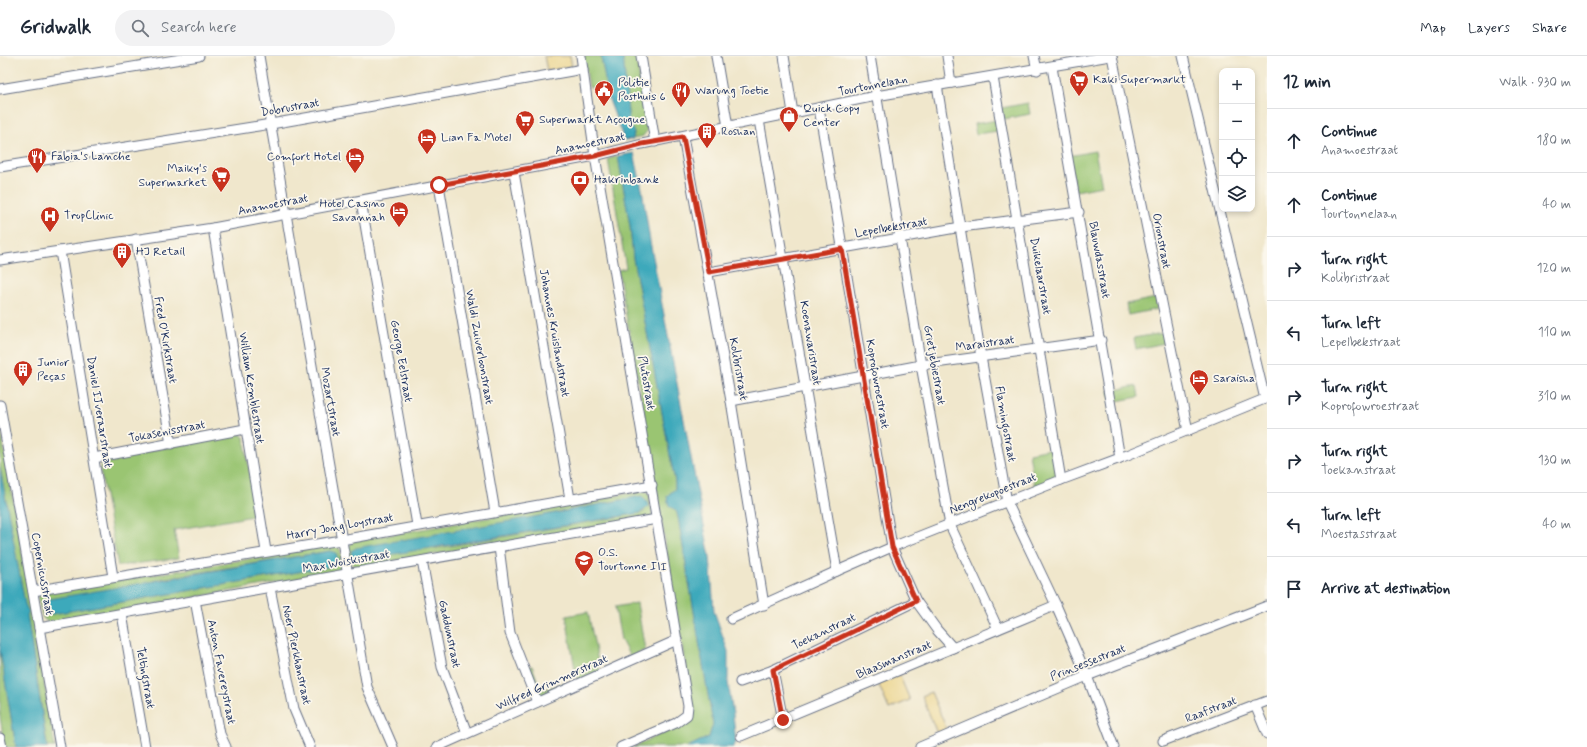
<!DOCTYPE html>
<meta charset="utf-8">
<style>
:root{--surface:#fff;--page:#f2f2f3;--text:#1f2937;--muted:#747a83;--line:#e0e1e3}
body{margin:0;font-family:Mynerve,sans-serif;background:var(--page);color:var(--text)}
.controls{position:absolute;right:12px;top:12px;display:grid;overflow:hidden;border-radius:8px;box-shadow:0 2px 6px #0003}
.controls button{width:36px;height:36px;display:grid;place-items:center;padding:0;border:0;border-bottom:1px solid var(--line);background:var(--surface);color:var(--text);font:20px sans-serif}
.stop{position:absolute;width:12px;height:12px;margin:-9px;border:3px solid #c8321e;border-radius:50%;background:#fff}
.stop.end{background:#c8321e;border-color:#fff;box-shadow:0 1px 4px #0008}
.list{margin:0;padding:0;list-style:none}
h2{display:flex;justify-content:space-between;align-items:center;height:52px;margin:0;padding:0 16px;font-size:17px}
h2 small{font-size:13px;font-weight:400;color:var(--muted)}
.list li{display:grid;grid-template-columns:26px 1fr auto;gap:12px;align-items:center;box-sizing:border-box;height:64px;padding:0 16px;border-top:1px solid var(--line)}
.list b{display:block;font-size:15px;white-space:nowrap}
.list p{margin:0;font-size:13px;white-space:nowrap;color:var(--muted)}
.list em{font-size:13px;font-style:normal;color:var(--muted)}
.icon{flex:none;width:22px;height:22px;fill:none;stroke:currentColor;stroke-width:2;stroke-linecap:round;stroke-linejoin:round}
.map{position:relative;flex:none;width:1267px;height:691px;overflow:hidden}
header{display:flex;align-items:center;gap:24px;box-sizing:border-box;height:56px;padding:0 20px;background:var(--surface);border-bottom:1px solid var(--line)}
header strong{font-size:19px}
nav{display:flex;gap:22px;margin-inline-start:auto;font-size:14px}
.search{width:280px;height:36px;background:var(--page);display:flex;align-items:center;gap:10px;box-sizing:border-box;padding:0 14px;border-radius:22px;color:var(--muted);font-size:15px}
main{display:flex}
aside{flex:1;background:var(--surface)}
.map>svg:first-child{display:block}
.green{fill:#9ac572;stroke:#5a7a68;fill-rule:evenodd}
.sand{fill:#eeda9e;stroke:#84847e}
.water{fill:#3ca9bb;stroke:#2c6c8c}
.lines{fill:none;stroke-linecap:round;stroke-linejoin:round}
.minor-casing{stroke:#666f84;stroke-width:11}
.minor{stroke:#fff;stroke-width:9}
.route{stroke:#c8321e;stroke-width:5}
.labels{text-anchor:middle;dominant-baseline:central;stroke-width:3.5;stroke-linejoin:round;paint-order:stroke}
.poi-label{font-size:12px;fill:#1b2f5e;stroke:#fbf7ec;text-anchor:start}
.street-label{font-size:12px;fill:#1b2f5e;stroke:#fbf7ec}
</style>
<header>
<strong>Gridwalk</strong>
<div class="search"><svg class="icon" aria-label="search" viewBox="0 0 24 24"><circle cx="10" cy="10" r="6"/><path d="M15 15l6 6"/></svg>Search here</div>
<nav><a>Map</a><a>Layers</a><a>Share</a></nav>
</header>
<main>
<div class="map">
<svg width="1267" height="691" viewBox="0 0 1267 691">
<rect width="100%" height="100%" fill="#fbf7ec"/>
<filter id="ink" filterUnits="userSpaceOnUse"><feTurbulence type="fractalNoise" baseFrequency=".025" numOctaves="2"/><feDisplacementMap in="SourceGraphic" scale="8" xChannelSelector="R" yChannelSelector="G"/><feConvolveMatrix kernelMatrix="1 2 1 2 8 2 1 2 1" color-interpolation-filters="sRGB"/></filter>
<filter id="wash" filterUnits="userSpaceOnUse"><feTurbulence type="fractalNoise" baseFrequency=".012" numOctaves="4" result="noise"/><feDisplacementMap in="SourceGraphic" scale="16" xChannelSelector="R" yChannelSelector="G"/><feGaussianBlur stdDeviation="0.9" result="paint"/><feColorMatrix in="noise" values="0 0 0 0 0 0 0 0 0 0 0 0 0 0 0 0 0 1.4 0 .05"/><feComposite in="paint" operator="in"/></filter>
<g filter="url(#wash)">
<rect width="100%" height="100%" fill="#f0e7cc"/>
<!-- green -->
<g class="green">
<polygon points="584,0 601,0 608,41 603,35 589,31"/>
<polygon points="623,0 636,0 647,75 643,80 633,83 634,76 629,69"/>
<polygon points="1028,47 1030,58 1004,63 1001,52"/>
<polygon points="997,64 998,75 976,78 974,68"/>
<polygon points="1095,95 1102,130 1076,135 1069,100"/>
<polygon points="618,100 630,170 633,202 675,426 675,433 667,440 669,450 676,454 678,461 713,668 709,681 687,691 633,691 687,666 692,662 693,657 648,380 618,214 626,212 608,103"/>
<polygon points="1156,242 1158,253 1128,259 1126,248"/>
<polygon points="1163,277 1165,287 1136,293 1134,282"/>
<polygon points="1137,330 1139,341 1111,346 1109,335"/>
<polygon points="0,371 7,408 55,691 47,691 47,688 27,559 29,557 25,549 0,412"/>
<polygon points="239,377 244,381 255,450 251,451 253,460 174,474 179,502 118,510 100,412 103,404"/>
<polygon points="1054,392 1058,422 1035,433 1029,397"/>
<path d="M 644,435 L 649,438 L 652,459 L 650,461 L 360,511 C 350,510 347,502 348,492 L 353,485 ZM 641,440 L 643,441 L 644,456 L 640,457 L 433,493 L 504,467 Z"/>
<path d="M 334,489 L 340,493 L 343,509 L 337,516 L 49,567 L 43,562 L 38,542 L 42,537 ZM 330,495 L 333,510 L 52,558 L 159,523 Z"/>
<polygon points="637,547 645,594 630,601 621,584 615,551"/>
<polygon points="588,556 600,615 577,625 566,560"/>
<polygon points="0,594 16,691 5,691 0,661"/>
<polygon points="530,610 532,610 541,634 565,627 565,630 543,639 540,638 528,613"/>
</g>
<!-- sand -->
<g class="sand">
<polygon points="544,0 570,0 572,10 547,15"/>
<polygon points="899,618 910,644 889,653 878,627"/>
<polygon points="931,636 948,676 938,680 922,640"/>
</g>
<!-- water -->
<g class="water">
<polygon points="601,0 623,0 629,69 634,76 633,83 624,84 608,41"/>
<polygon points="634,97 642,133 650,185 710,501 714,555 728,595 728,626 733,658 736,687 733,691 687,691 709,681 713,668 678,461 676,454 669,450 667,440 675,433 675,426 633,202 630,170 618,100"/>
<polygon points="0,412 25,548 29,557 27,559 47,691 16,691 0,594"/>
<polygon points="641,440 647,446 648,451 640,457 358,504 352,501 351,495 356,492 562,456"/>
<path d="M 330,495 L 336,497 L 338,504 L 333,510 L 52,558 C 45,558 44,555 42,550 L 50,543 Z"/>
</g>
</g>
<g filter="url(#ink)">
<g class="lines">
<defs>
<g id="minor">
<polyline points="259,0 367,631 393,691"/>
<polyline points="581,0 595,100 688,650 687,659 676,667 621,691"/>
<polyline points="641,0 655,86"/>
<polyline points="716,0 728,71"/>
<polyline points="784,0 793,57"/>
<polyline points="870,0 921,309 950,469 998,573"/>
<polyline points="947,0 951,27"/>
<polyline points="1034,0 1037,14"/>
<polyline points="1112,0 1188,375"/>
<polyline points="1183,0 1265,343"/>
<polyline points="1052,11 1120,402"/>
<polyline points="993,21 1061,424"/>
<polyline points="937,29 981,301 1007,446 1056,549 1087,620 1114,691"/>
<polyline points="0,33 199,0"/>
<polyline points="819,52 892,491 916,545 937,574 953,592"/>
<polyline points="759,64 837,515"/>
<polyline points="683,81 731,345 764,549"/>
<polyline points="0,111 271,68 583,13"/>
<polyline points="514,116 570,443"/>
<polyline points="439,129 495,456"/>
<polyline points="361,145 417,469"/>
<polyline points="213,172 266,495"/>
<polyline points="136,183 171,388"/>
<polyline points="60,195 113,521"/>
<polyline points="0,204 213,172 595,100 642,88 876,40 1110,0"/>
<polyline points="709,216 961,171 1079,156"/>
<polyline points="731,345 921,309 1101,284"/>
<polyline points="0,349 60,691"/>
<polyline points="94,402 245,373"/>
<polyline points="499,491 510,577 537,646"/>
<polyline points="422,505 442,611 467,677"/>
<polyline points="270,532 294,653 310,691"/>
<polyline points="33,535 341,484 652,429"/>
<polyline points="195,544 220,678 226,691"/>
<polyline points="122,558 145,691"/>
<polyline points="731,563 837,515 892,491 1061,424 1120,402 1267,342"/>
<polyline points="39,572 657,463"/>
<polyline points="773,614 783,664"/>
<polyline points="740,626 773,614 916,545"/>
<polyline points="1255,649 1267,678"/>
<polyline points="741,680 1056,549"/>
<polyline points="0,682 2,691"/>
<polyline points="1163,685 1267,645"/>
<polyline points="437,691 677,584"/>
<polyline points="920,691 1087,620 1267,550"/>
</g>
</defs>
<!-- minor casing -->
<use href="#minor" class="minor-casing"/>
<!-- minor -->
<use href="#minor" class="minor"/>
</g>
</g>
<g class="lines" filter="url(#ink)">
<!-- route -->
<polyline class="route" points="439,129 595,100 642,88 683,81 709,216 842,193 892,491 916,545 773,614 783,664"/>
</g>
<!-- icons -->
<defs>
<symbol id="supermarket-pin" viewBox="-11 -11 22 30"><path d="M0 17L-7.5 6A9.5 9.5 0 1 1 7.5 6Z" fill="#c8321e" stroke="#fbf7ec"/><path d="M-6-5.5h2.5l.6 2H6L4.5 2H-2.5L-4.4-4H-6ZM-1.5 3.2a1.3 1.3 0 1 0 .1 0ZM3 3.2a1.3 1.3 0 1 0 .1 0Z" fill="#fff"/></symbol>
<symbol id="civic-pin" viewBox="-11 -11 22 30"><path d="M0 17L-7.5 6A9.5 9.5 0 1 1 7.5 6Z" fill="#c8321e" stroke="#fbf7ec"/><path d="M-.6-6.5H3V-4.5H.6V-3L4-1V1h2V6H-6V1h2V-1L-.6-3ZM-1.2 2.5V6h2.4V2.5Z" fill="#fff"/></symbol>
<symbol id="restaurant-pin" viewBox="-11 -11 22 30"><path d="M0 17L-7.5 6A9.5 9.5 0 1 1 7.5 6Z" fill="#c8321e" stroke="#fbf7ec"/><path d="M-5-6h1v4h1v-4h1v4h1v-4h1v5L-1.5 .5V6h-2V.5L-5-1ZM5-6V6H3V1.5H1.5Q1.5-4 5-6Z" fill="#fff"/></symbol>
<symbol id="shop-pin" viewBox="-11 -11 22 30"><path d="M0 17L-7.5 6A9.5 9.5 0 1 1 7.5 6Z" fill="#c8321e" stroke="#fbf7ec"/><path d="M-5-2.5h2.3a2.7 3.5 0 0 1 5.4 0H5L5.5 6h-11ZM-1.5-2.5h3a1.5 2.3 0 0 0-3 0Z" fill="#fff"/></symbol>
<symbol id="building-pin" viewBox="-11 -11 22 30"><path d="M0 17L-7.5 6A9.5 9.5 0 1 1 7.5 6Z" fill="#c8321e" stroke="#fbf7ec"/><path d="M-4-6H4V6H1V3H-1V6H-4ZM-2.5-4.3h1.7v1.8h-1.7ZM.8-4.3h1.7v1.8H.8ZM-2.5-1h1.7V.8h-1.7ZM.8-1h1.7V.8H.8Z" fill="#fff"/></symbol>
<symbol id="hotel-pin" viewBox="-11 -11 22 30"><path d="M0 17L-7.5 6A9.5 9.5 0 1 1 7.5 6Z" fill="#c8321e" stroke="#fbf7ec"/><path d="M-6-4.5h1.5V1H6V5H4.5V3h-9V5H-6ZM-4 0a1.8 1.8 0 1 1 3.6 0ZM.5 0V-2.5h3Q6-2.5 6 0Z" fill="#fff"/></symbol>
<symbol id="bank-pin" viewBox="-11 -11 22 30"><path d="M0 17L-7.5 6A9.5 9.5 0 1 1 7.5 6Z" fill="#c8321e" stroke="#fbf7ec"/><path d="M-6-4H6V4H-6ZM0-2.3a2.3 2.3 0 1 0 0 4.6a2.3 2.3 0 1 0 0-4.6Z" fill="#fff"/></symbol>
<symbol id="hospital-pin" viewBox="-11 -11 22 30"><path d="M0 17L-7.5 6A9.5 9.5 0 1 1 7.5 6Z" fill="#c8321e" stroke="#fbf7ec"/><path d="M-5-5h3v3.5h4V-5h3V5h-3V1.5h-4V5h-3Z" fill="#fff"/></symbol>
<symbol id="school-pin" viewBox="-11 -11 22 30"><path d="M0 17L-7.5 6A9.5 9.5 0 1 1 7.5 6Z" fill="#c8321e" stroke="#fbf7ec"/><path d="M0-5L7-2L0 1L-7-2ZM-4 1L0 2.5L4 1V4Q0 6-4 4Z" fill="#fff"/></symbol>
</defs>
<g fill-rule="evenodd">
<use href="#supermarket-pin" x="1068" y="13" width="22" height="30"/>
<use href="#civic-pin" x="593" y="23" width="22" height="30"/>
<use href="#restaurant-pin" x="670" y="24" width="22" height="30"/>
<use href="#shop-pin" x="778" y="49" width="22" height="30"/>
<use href="#supermarket-pin" x="514" y="53" width="22" height="30"/>
<use href="#building-pin" x="696" y="65" width="22" height="30"/>
<use href="#hotel-pin" x="416" y="71" width="22" height="30"/>
<use href="#restaurant-pin" x="26" y="90" width="22" height="30"/>
<use href="#hotel-pin" x="344" y="90" width="22" height="30"/>
<use href="#supermarket-pin" x="210" y="109" width="22" height="30"/>
<use href="#bank-pin" x="569" y="113" width="22" height="30"/>
<use href="#hotel-pin" x="388" y="144" width="22" height="30"/>
<use href="#hospital-pin" x="39" y="149" width="22" height="30"/>
<use href="#building-pin" x="111" y="185" width="22" height="30"/>
<use href="#building-pin" x="12" y="303" width="22" height="30"/>
<use href="#hotel-pin" x="1188" y="312" width="22" height="30"/>
<use href="#school-pin" x="573" y="493" width="22" height="30"/>
</g>
<g class="labels">
<!-- poi labels -->
<g class="poi-label">
<text x="1093" y="24">Kaki Supermarkt</text>
<text x="618" y="27">Politie<tspan x="618" dy="14">Posthuis 6</tspan></text>
<text x="695" y="35">Warung Toetie</text>
<text x="803" y="53">Quick Copy<tspan x="803" dy="14">Center</tspan></text>
<text x="539" y="64">Supermarkt Açougue</text>
<text x="721" y="76">Roshan</text>
<text x="441" y="82">Lian Fa Motel</text>
<text x="51" y="101">Fabia's Lanche</text>
<text x="341" y="101" text-anchor="end">Comfort Hotel</text>
<text x="207" y="113" text-anchor="end">Maiky's<tspan x="207" dy="14">Supermarket</tspan></text>
<text x="594" y="124">Hakrinbank</text>
<text x="385" y="148" text-anchor="end">Hotel Casino<tspan x="385" dy="14">Savannah</tspan></text>
<text x="64" y="160">TropClinic</text>
<text x="136" y="196">HJ Retail</text>
<text x="37" y="307">Junior<tspan x="37" dy="14">Peças</tspan></text>
<text x="1213" y="323">Saraisha</text>
<text x="598" y="497">O.S.<tspan x="598" dy="14">Tourtonne III</tspan></text>
</g>
<!-- street labels -->
<g class="street-label">
<text transform="translate(873 30) rotate(-11)">Tourtonnelaan</text>
<text transform="translate(290 52) rotate(-10)">Dobrustraat</text>
<text transform="translate(590 88) rotate(-12)">Anamoestraat</text>
<text transform="translate(273 149) rotate(-11)">Anamoestraat</text>
<text transform="translate(891 172) rotate(-10)">Lepelbekstraat</text>
<text transform="translate(1161 185) rotate(79)">Orionstraat</text>
<text transform="translate(1099 204) rotate(80)">Blauwdasstraat</text>
<text transform="translate(1040 220) rotate(80)">Duikelaarstraat</text>
<text transform="translate(554 277) rotate(80)">Johannes Kruislandstraat</text>
<text transform="translate(165 284) rotate(80)">Fred O'Kirkstraat</text>
<text transform="translate(810 287) rotate(81)">Koenawaristraat</text>
<text transform="translate(985 288) rotate(-8)">Maraistraat</text>
<text transform="translate(479 291) rotate(80)">Waldi Zuiverloonstraat</text>
<text transform="translate(401 305) rotate(80)">George Eelstraat</text>
<text transform="translate(934 309) rotate(80)">Grietjebiestraat</text>
<text transform="translate(738 313) rotate(80)">Kolibristraat</text>
<text transform="translate(646 327) rotate(80)">Plutostraat</text>
<text transform="translate(877 328) rotate(80)">Koprofowroestraat</text>
<text transform="translate(251 332) rotate(81)">William Kemblestraat</text>
<text transform="translate(330 346) rotate(80)">Mozartstraat</text>
<text transform="translate(99 356) rotate(81)">Daniel IJveraarstraat</text>
<text transform="translate(1005 368) rotate(80)">Flamingostraat</text>
<text transform="translate(167 376) rotate(-11)">Tokasenisstraat</text>
<text transform="translate(993 438) rotate(-22)">Nengrekopoestraat</text>
<text transform="translate(340 471) rotate(-10)">Harry Jong Loystraat</text>
<text transform="translate(346 506) rotate(-10)">Max Woiskistraat</text>
<text transform="translate(42 518) rotate(80)">Copernicusstraat</text>
<text transform="translate(824 576) rotate(-26)">Toekanstraat</text>
<text transform="translate(449 578) rotate(78)">Gaddumstraat</text>
<text transform="translate(296 599) rotate(78)">Noer Pierkhanstraat</text>
<text transform="translate(894 604) rotate(-23)">Blaasmanstraat</text>
<text transform="translate(1088 607) rotate(-22)">Prinsessestraat</text>
<text transform="translate(221 616) rotate(79)">Anton Favereystraat</text>
<text transform="translate(145 622) rotate(80)">Teltingstraat</text>
<text transform="translate(552 627) rotate(-24)">Wilfred Grimmerstraat</text>
<text transform="translate(1211 654) rotate(-21)">Raafstraat</text>
</g>
</g>
</svg>
<div class="controls">
<button>+</button>
<button>−</button>
<button><svg class="icon" aria-label="locate" viewBox="0 0 24 24"><circle cx="12" cy="12" r="6"/><path d="M12 2v4M12 18v4M2 12h4M18 12h4"/></svg></button>
<button><svg class="icon" aria-label="layers" viewBox="0 0 24 24"><path d="M12 4l9 5-9 5-9-5zM3 14l9 5 9-5"/></svg></button>
</div>
<div class="stop" style="left:439px;top:129px"></div>
<div class="stop end" style="left:783px;top:664px"></div>
</div>
<aside>
<h2>12 min<small>Walk · 930 m</small></h2>
<ul class="list">
<li><svg class="icon" aria-label="ahead" viewBox="0 0 24 24"><path d="M12 20V5M6 11l6-6 6 6"/></svg><div><b>Continue</b><p>Anamoestraat</p></div><em>180 m</em></li>
<li><svg class="icon" aria-label="ahead" viewBox="0 0 24 24"><path d="M12 20V5M6 11l6-6 6 6"/></svg><div><b>Continue</b><p>Tourtonnelaan</p></div><em>40 m</em></li>
<li><svg class="icon" aria-label="right" viewBox="0 0 24 24"><path d="M7 20v-9h11M14 6l5 5-5 5"/></svg><div><b>Turn right</b><p>Kolibristraat</p></div><em>120 m</em></li>
<li><svg class="icon" aria-label="left" viewBox="0 0 24 24"><path d="M17 20v-9H6M10 6l-5 5 5 5"/></svg><div><b>Turn left</b><p>Lepelbekstraat</p></div><em>110 m</em></li>
<li><svg class="icon" aria-label="right" viewBox="0 0 24 24"><path d="M7 20v-9h11M14 6l5 5-5 5"/></svg><div><b>Turn right</b><p>Koprofowroestraat</p></div><em>310 m</em></li>
<li><svg class="icon" aria-label="right" viewBox="0 0 24 24"><path d="M7 20v-9h11M14 6l5 5-5 5"/></svg><div><b>Turn right</b><p>Toekanstraat</p></div><em>130 m</em></li>
<li><svg class="icon" aria-label="left" viewBox="0 0 24 24"><path d="M17 20v-9H6M10 6l-5 5 5 5"/></svg><div><b>Turn left</b><p>Moestasstraat</p></div><em>40 m</em></li>
<li><svg class="icon" aria-label="arrive" viewBox="0 0 24 24"><path d="M6 21V4h12l-3 4 3 4H6"/></svg><div><b>Arrive at destination</b></div></li>
</ul>
</aside>
</main>
